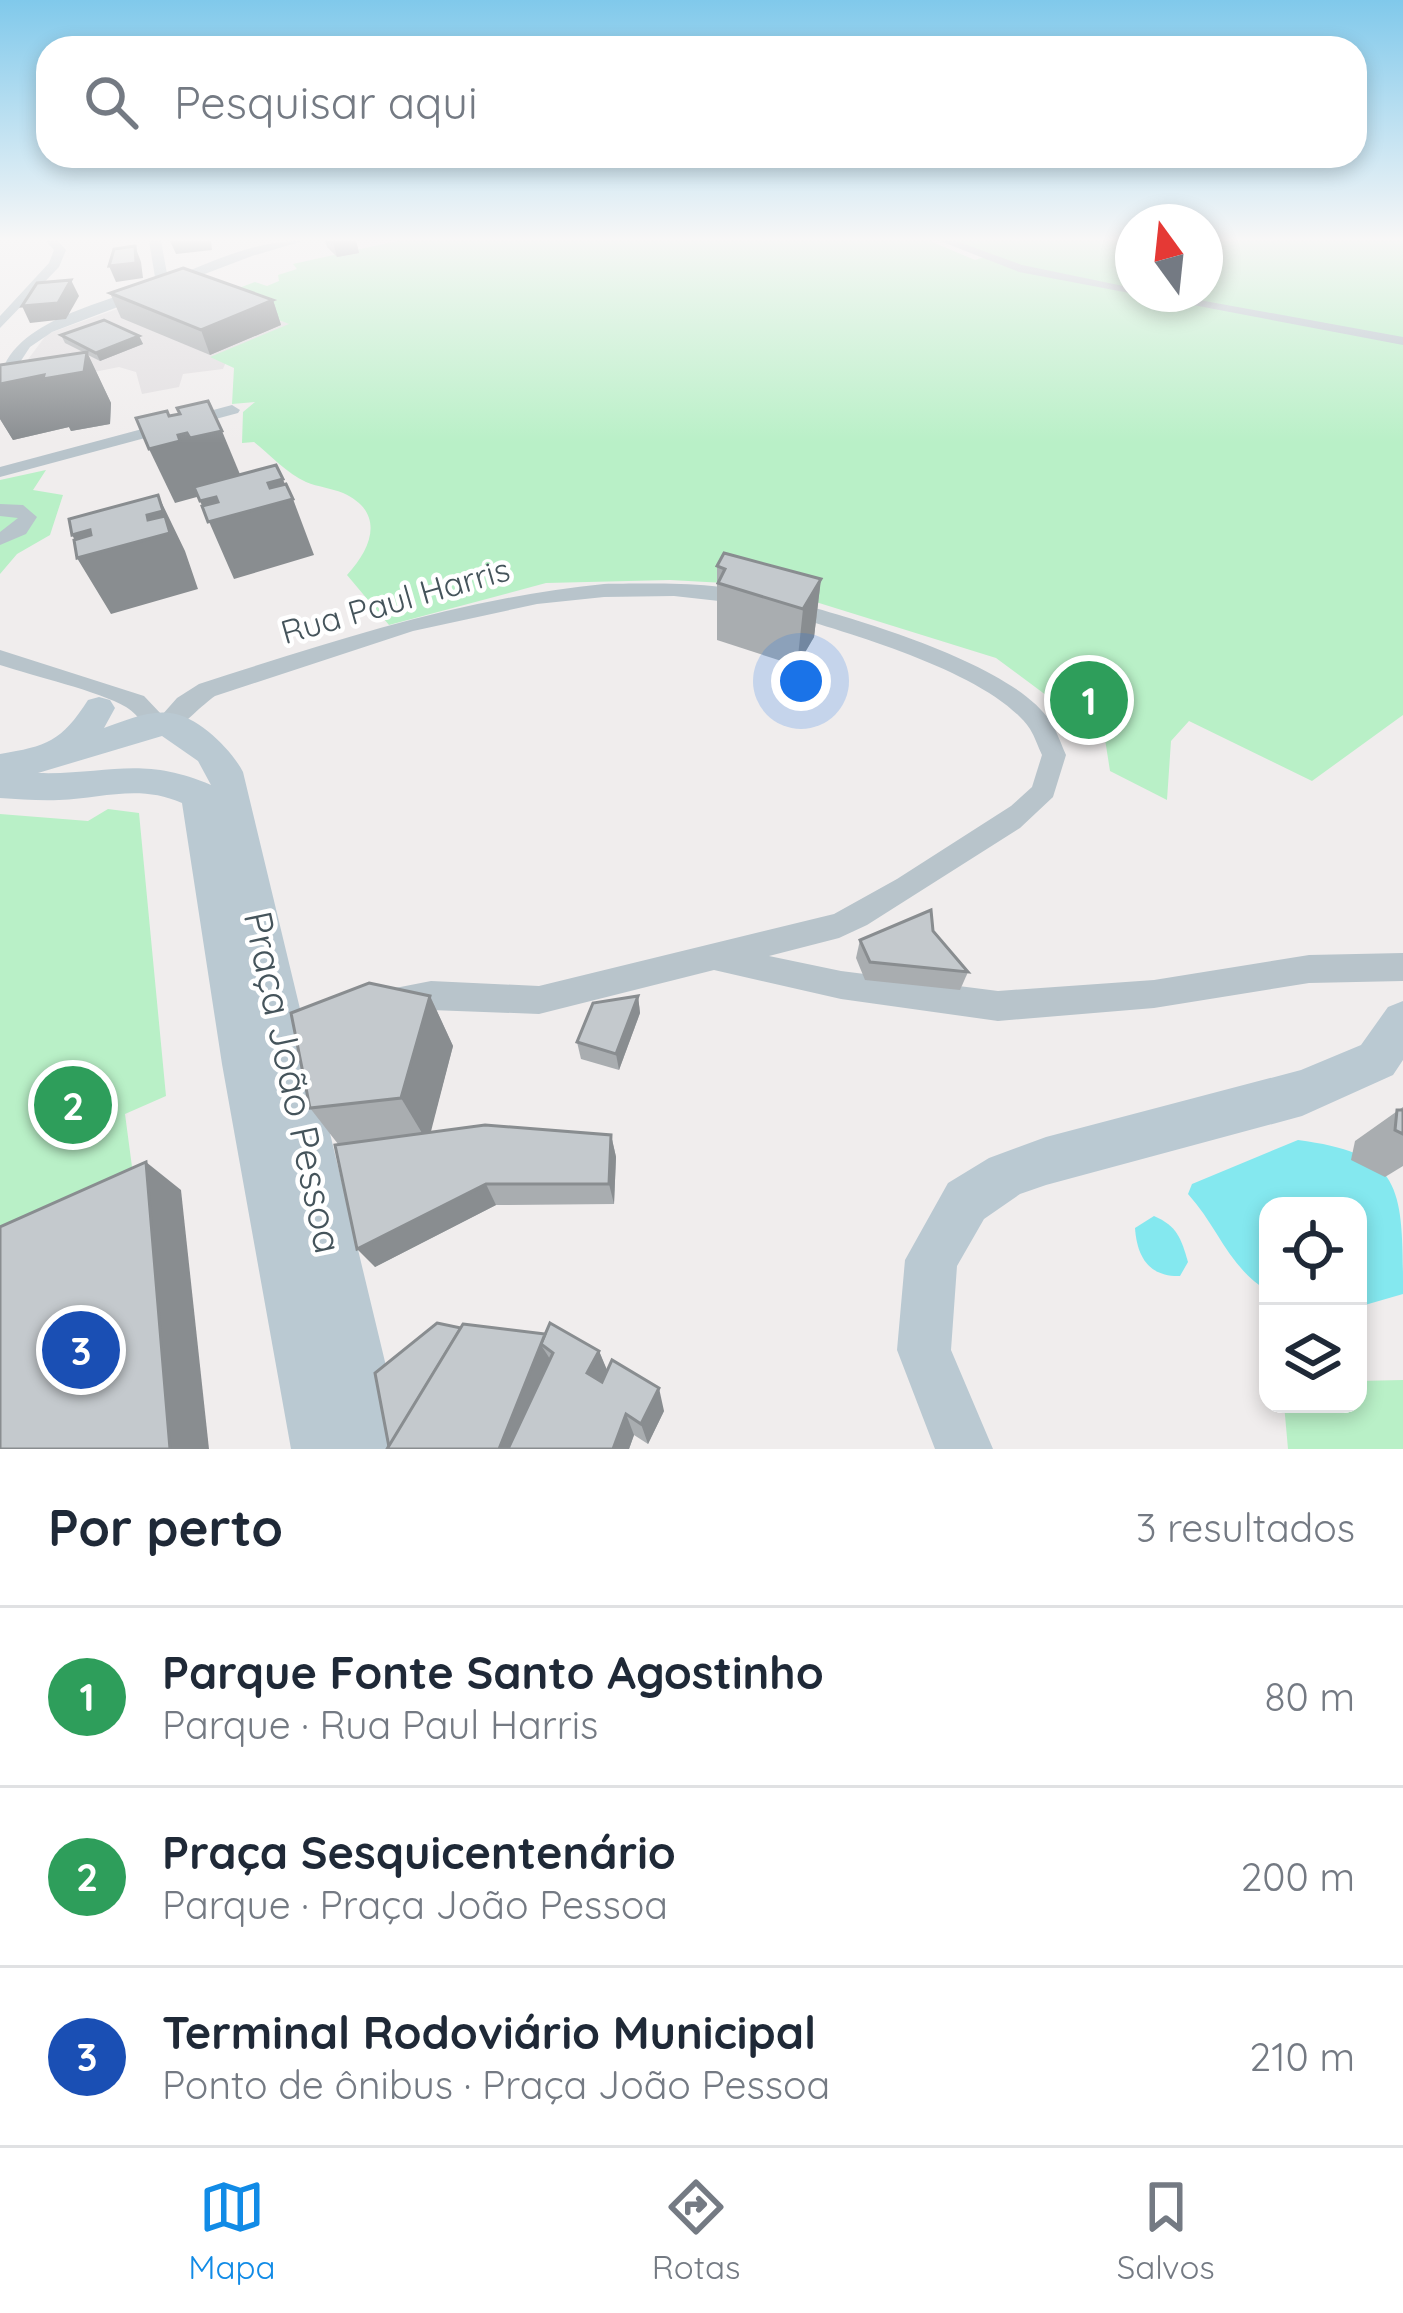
<!DOCTYPE html>
<html lang="pt">
<meta charset="utf-8">
<style>
:root{--surface:#fff;--page:#f2f2f3;--text:#1f2937;--muted:#747a83;--line:#e0e1e3;--accent:#118be6}
body{margin:0;font-family:Quicksand,sans-serif;background:var(--page);color:var(--text)}
.controls{position:absolute;right:36px;bottom:36px;display:grid;overflow:hidden;border-radius:24px;box-shadow:0 6px 18px #0003}
.controls button{width:108px;height:108px;display:grid;place-items:center;padding:0;border:0;border-bottom:3px solid var(--line);background:var(--surface);color:var(--text);font:60px sans-serif}
.compass{position:absolute;left:1115px;top:204px;width:108px;height:108px;border-radius:50%;background:var(--surface);box-shadow:0 6px 18px #0003;rotate:345deg}
.you{position:absolute;left:801px;top:681px;width:42px;height:42px;margin:-30px;border:9px solid #fff;border-radius:50%;background:#1a73e8;box-shadow:0 0 0 18px #1a73e833}
.badge{display:grid;place-items:center;width:78px;height:78px;border-radius:50%;background:var(--accent);color:#fff;font-size:39px;font-weight:700}
.pin{position:absolute;translate:-50% -50%;border:6px solid #fff;box-shadow:0 3px 12px #0006}
.list{margin:0;padding:0;list-style:none}
h2{display:flex;justify-content:space-between;align-items:center;height:156px;margin:0;padding:0 48px;font-size:51px}
h2 small{font-size:39px;font-weight:400;color:var(--muted)}
.list li{display:grid;grid-template-columns:78px 1fr auto;gap:36px;align-items:center;box-sizing:border-box;height:180px;padding:0 48px;border-top:3px solid var(--line)}
.list b{display:block;font-size:45px;white-space:nowrap}
.list p{margin:0;font-size:39px;white-space:nowrap;color:var(--muted)}
.list em{font-size:39px;font-style:normal;color:var(--muted)}
.icon{flex:none;width:66px;height:66px;fill:none;stroke:currentColor;stroke-width:2;stroke-linecap:round;stroke-linejoin:round}
.map{position:relative;flex:none;width:1403px;height:1449px;overflow:hidden}
.search{position:absolute;background:var(--surface);box-shadow:0 6px 18px #0003;left:36px;right:36px;top:36px;height:132px;display:flex;align-items:center;gap:30px;box-sizing:border-box;padding:0 42px;border-radius:36px;color:var(--muted);font-size:45px}
.sheet{height:696px;background:var(--surface)}
nav{display:flex;justify-content:space-around;align-items:center;box-sizing:border-box;height:168px;border-top:3px solid var(--line);background:var(--surface);font-size:33px;color:var(--muted)}
nav a{display:grid;justify-items:center;gap:6px}
nav .on{color:var(--accent)}
.map>svg:first-child{display:block}
.education{fill:#e1dee0}
.green{fill:#b9f0c7}
.water{fill:#84e8ef}
.lines{fill:none;stroke-linecap:round;stroke-linejoin:round}
.street{fill:#b8c4cb;fill-rule:evenodd}
.secondary{fill:#bac9d2;fill-rule:evenodd}
.wall{fill:#a9adb0}
.shaded-wall{fill:#898d90}
.building{fill:#c4c9cd;stroke:#898d90;stroke-width:3}
.labels{text-anchor:middle;dominant-baseline:central;stroke-width:9;stroke-linejoin:round;paint-order:stroke}
.street-label{font-size:33px;fill:#45545b;stroke:#fff}
.near-street-label{font-size:39px;fill:#45545b;stroke:#fff}
</style>
<div class="map">
<svg width="1403" height="1449" viewBox="0 0 1403 1449">
<rect width="100%" height="100%" fill="#f0eded"/>
<!-- education -->
<polygon class="education" points="184,285 290,324 229,355 223,369 183,374 179,387 142,394 136,372 119,367 5,390 47,334"/>
<!-- green -->
<g class="green">
<path d="M 397,241 L 930,241 L 975,260 L 987,256 L 956,241 L 1133,241 L 1133,294 L 1205,294 L 1205,241 L 1403,241 L 1403,715 L 1312,781 L 1189,721 L 1171,741 L 1167,800 L 1110,771 L 1105,739 L 996,658 L 761,585 L 670,580 L 546,583 L 389,625 L 347,575 C 373,547 385,512 343,493 C 331,488 318,487 306,482 C 288,474 270,455 254,442 L 242,443 L 243,412 L 255,402 L 232,404 L 234,368 L 210,357 L 289,324 L 217,296 L 255,282 L 267,286 L 279,281 L 278,275 L 297,269 L 293,264 Z"/>
<polygon points="46,470 33,490 63,495 50,535 17,554 0,574 0,480"/>
<polygon points="108,809 139,813 166,1096 125,1114 134,1182 0,1397 0,814 88,821"/>
<polygon points="1403,1380 1403,1449 1288,1449 1284,1404 1358,1404 1358,1381"/>
</g>
<!-- water -->
<g class="water">
<path d="M 1298,1140 C 1403,1154 1403,1186 1403,1294 L 1358,1307 L 1358,1206 L 1268,1206 L 1268,1291 C 1229,1268 1218,1227 1188,1194 L 1192,1184 Z"/>
<path d="M 1154,1216 C 1177,1226 1181,1238 1188,1262 L 1180,1276 C 1149,1277 1137,1257 1135,1228 Z"/>
</g>
<g class="lines">
<!-- street -->
<g class="street">
<polygon points="46,241 58,241 66,250 59,267 0,328 0,316 49,263 54,250"/>
<path d="M 149,241 L 161,241 L 168,279 C 210,263 257,239 303,241 L 252,256 L 52,332 L 30,347 L 5,385 L 0,387 C 0,323 107,302 156,283 Z"/>
<polygon points="940,241 956,241 1022,265 1133,288 1133,294 1166,294 1403,337 1403,345 1019,272"/>
<polygon points="232,405 240,410 238,413 0,477 0,467"/>
<polygon points="0,504 23,505 37,517 26,534 0,545 0,532 18,518 0,516"/>
<path d="M 604,584 C 637,584 734,580 756,598 L 746,604 L 674,596 L 604,597 L 537,604 L 413,631 L 215,696 C 204,703 179,729 172,731 C 148,740 143,717 126,707 C 99,691 33,676 0,665 L 0,650 L 144,696 L 162,715 L 177,698 L 199,684 C 333,641 463,598 604,584 Z"/>
<path d="M 786,600 C 853,618 1012,663 1050,721 C 1057,731 1061,744 1066,755 L 1053,797 L 1020,828 L 867,925 L 839,938 L 769,956 L 841,971 L 998,991 L 1154,980 L 1309,955 L 1403,953 L 1403,981 L 1309,983 L 1154,1008 L 998,1021 L 841,999 L 714,970 L 539,1014 L 431,1010 L 396,1014 L 385,1010 L 380,1000 L 385,990 L 431,981 L 539,986 L 834,914 L 897,879 L 1011,806 L 1032,787 L 1042,755 C 1038,747 1035,737 1030,729 C 991,672 844,632 779,612 L 775,607 Z"/>
</g>
<!-- secondary -->
<g class="secondary">
<path d="M 99,697 L 110,700 L 115,708 L 104,728 C 124,721 148,710 170,713 C 198,716 231,749 243,772 L 406,1449 L 291,1449 L 222,1064 L 182,803 C 140,784 103,798 59,800 C 39,801 19,799 0,798 L 0,754 C 47,746 61,742 88,700 ZM 162,736 L 198,761 L 211,785 C 141,755 108,775 38,773 Z"/>
<polygon points="1403,1001 1403,1060 1393,1075 1302,1116 1046,1185 1020,1194 984,1219 957,1266 951,1350 993,1449 935,1449 897,1350 905,1260 948,1183 989,1158 1046,1137 1301,1070 1361,1045 1388,1007"/>
</g>
</g>
<!-- wall -->
<g class="wall">
<polygon points="325,241 356,241 359,253 337,257 327,247"/>
<polygon points="110,293 273,300 281,325 210,355 121,318"/>
<polygon points="61,335 139,336 143,344 100,361 88,355 111,403 110,424 71,431 69,427 13,440 0,419 0,365 83,352 65,343"/>
<polygon points="717,566 821,579 814,637 797,666 717,640"/>
<polygon points="933,931 968,972 960,990 865,980 856,958 860,940"/>
<polygon points="430,996 453,1046 430,1132 611,1135 616,1157 614,1204 496,1205 375,1267 338,1144 310,1108"/>
<polygon points="638,996 640,1013 619,1070 581,1059 577,1042"/>
<polygon points="1403,1107 1403,1166 1385,1177 1351,1160 1355,1141"/>
<polygon points="461,1328 599,1351 607,1371 664,1411 648,1444 634,1435 629,1449 387,1449"/>
</g>
<!-- shaded-wall -->
<g class="shaded-wall">
<polygon points="170,241 211,241 212,250 176,254"/>
<polygon points="340,241 356,241 359,253 337,257 333,242"/>
<polygon points="135,246 141,262 143,278 116,282 109,266"/>
<polygon points="71,280 79,296 66,319 30,323 22,306"/>
<polygon points="273,300 281,325 210,355 201,330"/>
<polygon points="139,336 143,344 100,361 96,353"/>
<polygon points="87,352 111,403 110,424 71,431 69,427 13,440 0,419 0,384 44,375"/>
<polygon points="222,431 244,484 175,503 149,449 178,435"/>
<polygon points="283,479 290,500 293,499 314,555 234,579 200,501"/>
<polygon points="158,495 185,551 198,589 111,614 77,558 84,556 72,535 147,515"/>
<polygon points="821,579 814,637 797,666 803,609"/>
<polygon points="430,996 453,1046 428,1143 401,1098"/>
<polygon points="638,996 640,1013 619,1070 616,1054"/>
<polygon points="611,1135 616,1157 614,1204 609,1184"/>
<polygon points="146,1162 181,1190 209,1449 170,1449"/>
<polygon points="486,1184 496,1205 375,1267 357,1249"/>
<polygon points="541,1345 550,1359 514,1449 499,1449"/>
<polygon points="599,1351 610,1377 599,1397 587,1373"/>
<polygon points="659,1388 664,1411 648,1444 641,1424"/>
<polygon points="626,1414 634,1435 629,1449 613,1449"/>
</g>
<!-- building -->
<g class="building">
<polygon points="135,246 136,263 109,266 114,249"/>
<polygon points="183,268 273,300 201,330 110,293"/>
<polygon points="71,280 58,303 22,306 37,283"/>
<polygon points="104,320 139,336 96,353 61,335"/>
<polygon points="87,352 84,372 43,379 44,375 0,384 0,365"/>
<polygon points="208,401 222,431 190,438 187,433 178,435 180,441 149,449 136,418 167,411 169,416 180,414 177,408"/>
<polygon points="276,465 283,479 268,483 270,488 286,484 293,499 208,522 202,506 218,502 216,497 200,501 194,487"/>
<polygon points="158,495 163,511 147,515 148,520 165,516 170,533 77,558 74,540 91,535 90,530 72,535 69,519"/>
<polygon points="724,553 821,579 803,609 718,583 725,569 717,566"/>
<polygon points="931,910 933,931 968,972 870,962 860,940"/>
<polygon points="369,983 430,996 401,1098 310,1108 291,1013"/>
<polygon points="638,996 616,1054 577,1042 593,1003"/>
<polygon points="1397,1110 1403,1110 1403,1134 1395,1130"/>
<polygon points="485,1125 611,1135 609,1184 486,1184 357,1249 335,1145"/>
<polygon points="146,1162 170,1449 0,1449 0,1227"/>
<polygon points="437,1323 461,1328 389,1447 375,1373"/>
<polygon points="550,1323 599,1351 587,1373 602,1382 612,1360 659,1388 641,1424 626,1414 613,1449 508,1449 553,1353 541,1344"/>
<polygon points="463,1324 545,1334 499,1449 387,1449"/>
</g>
<!-- sky -->
<linearGradient id="sky" x2="0" y2="1"><stop stop-color="#80c9eb"/><stop offset="0.54" stop-color="#f8f7f7"/><stop offset="1" stop-color="#f8f7f7" stop-opacity="0"/></linearGradient>
<rect width="1403" height="443" fill="url(#sky)"/>
<g class="labels">
<!-- street labels -->
<g class="street-label">
<text transform="translate(395 600) rotate(-16)">Rua Paul Harris</text>
</g>
<!-- near-street labels -->
<g class="near-street-label">
<text transform="translate(294 1082) rotate(78)">Praça João Pessoa</text>
</g>
</g>
</svg>
<div class="controls">
<button><svg class="icon" aria-label="locate" viewBox="0 0 24 24"><circle cx="12" cy="12" r="6"/><path d="M12 2v4M12 18v4M2 12h4M18 12h4"/></svg></button>
<button><svg class="icon" aria-label="layers" viewBox="0 0 24 24"><path d="M12 4l9 5-9 5-9-5zM3 14l9 5 9-5"/></svg></button>
</div>
<svg class="compass" viewBox="-18 -18 36 36"><path d="M0-13l5 13h-10z" fill="#e53935"/><path d="M0 13l5-13h-10z" fill="#747a83"/></svg>
<div class="you"></div>
<div class="pin badge" style="left:1089px;top:700px;background:#2e9e5b">1</div>
<div class="pin badge" style="left:73px;top:1105px;background:#2e9e5b">2</div>
<div class="pin badge" style="left:81px;top:1350px;background:#1a4fb4">3</div>
<div class="search"><svg class="icon" aria-label="search" viewBox="0 0 24 24"><circle cx="10" cy="10" r="6"/><path d="M15 15l6 6"/></svg>Pesquisar aqui</div>
</div>
<section class="sheet">
<h2>Por perto<small>3 resultados</small></h2>
<ul class="list">
<li><span class="badge" style="background:#2e9e5b">1</span><div><b>Parque Fonte Santo Agostinho</b><p>Parque · Rua Paul Harris</p></div><em>80 m</em></li>
<li><span class="badge" style="background:#2e9e5b">2</span><div><b>Praça Sesquicentenário</b><p>Parque · Praça João Pessoa</p></div><em>200 m</em></li>
<li><span class="badge" style="background:#1a4fb4">3</span><div><b>Terminal Rodoviário Municipal</b><p>Ponto de ônibus · Praça João Pessoa</p></div><em>210 m</em></li>
</ul>
</section>
<nav>
<a class="on"><svg class="icon" aria-label="map" viewBox="0 0 24 24"><path d="M3 6l6-2 6 2 6-2v14l-6 2-6-2-6 2zM9 4v14M15 6v14"/></svg>Mapa</a>
<a><svg class="icon" aria-label="directions" viewBox="0 0 24 24"><path d="M12 3l9 9-9 9-9-9zM9 14v-3h6M13 9l2 2-2 2"/></svg>Rotas</a>
<a><svg class="icon" aria-label="saved" viewBox="0 0 24 24"><path d="M7 4h10v16l-5-4-5 4z"/></svg>Salvos</a>
</nav>
